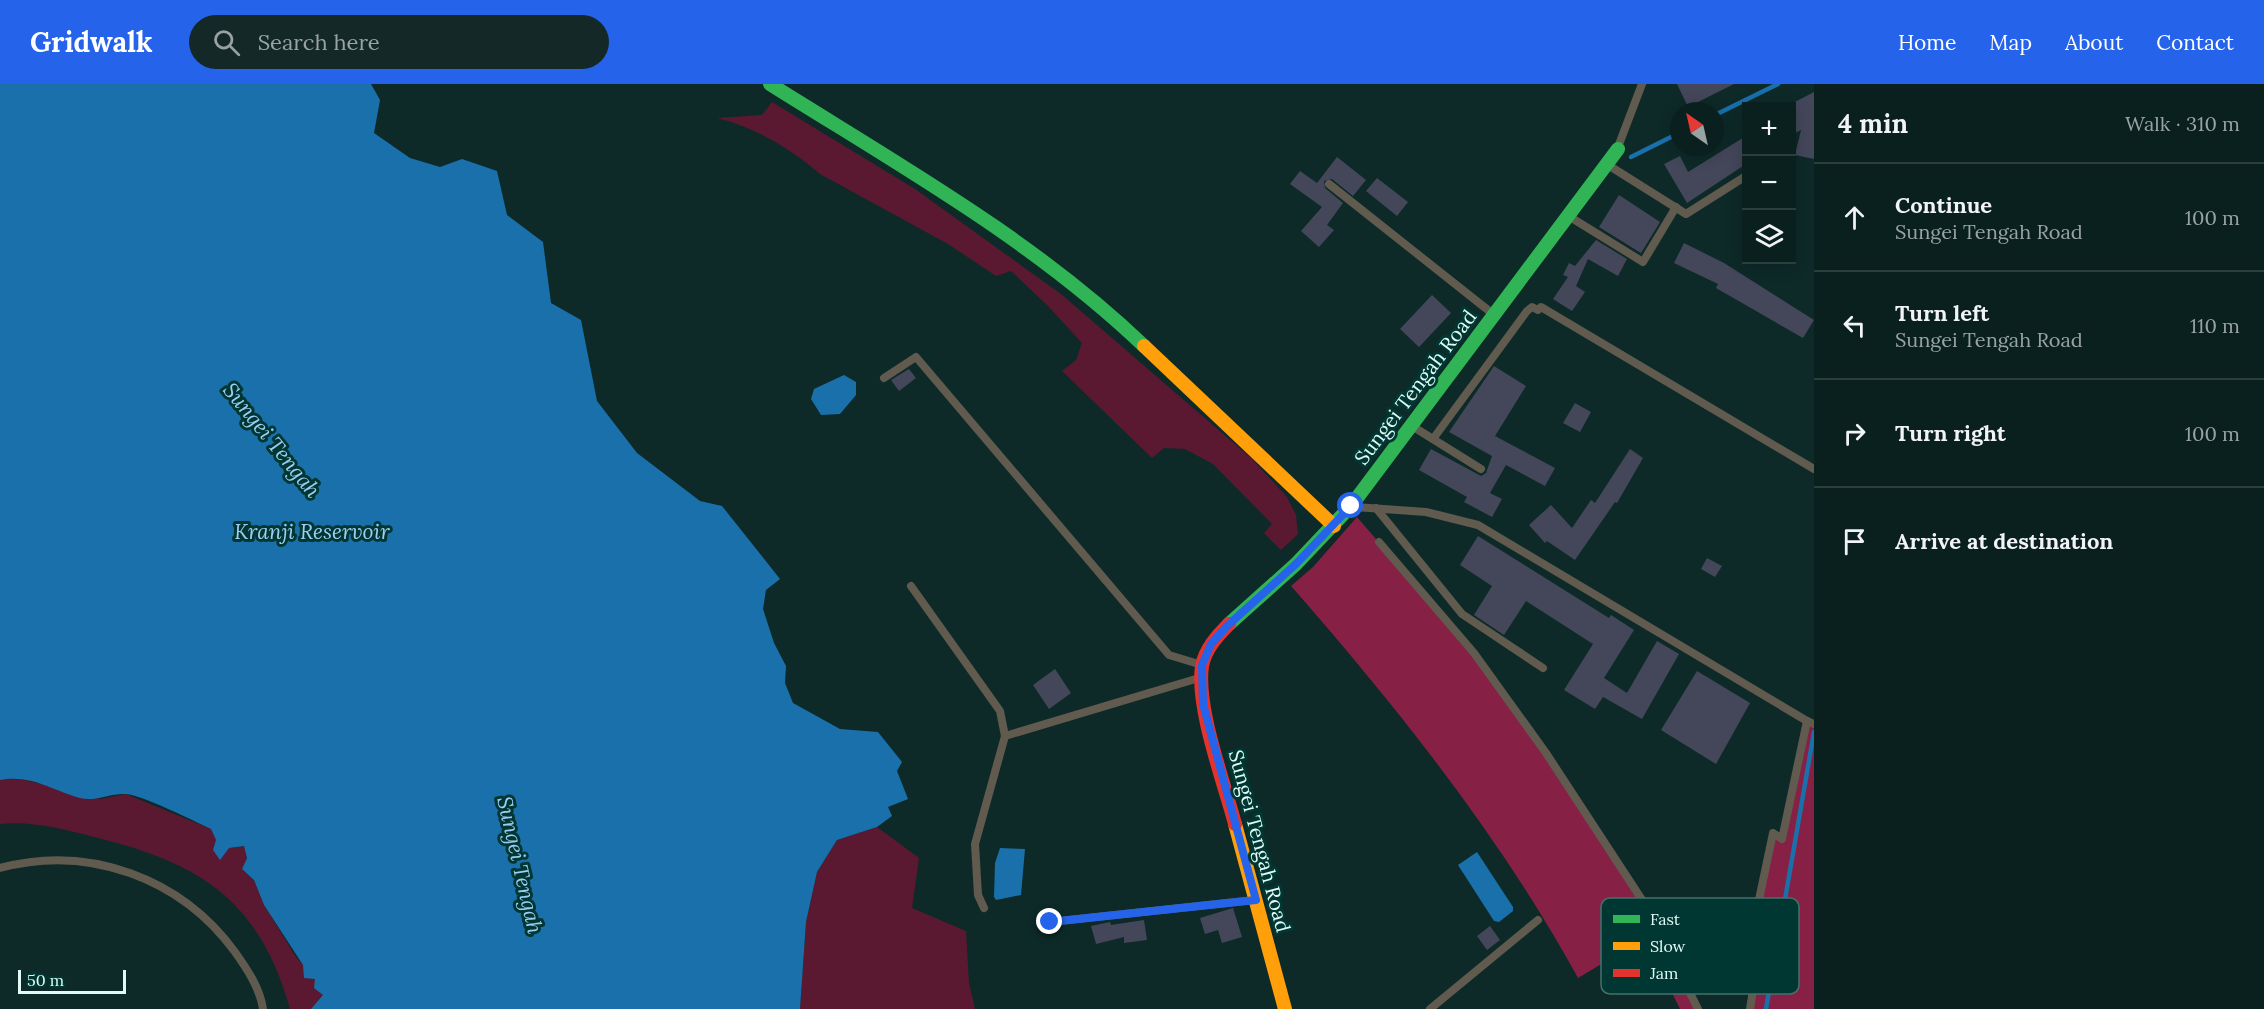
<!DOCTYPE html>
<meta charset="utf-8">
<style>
:root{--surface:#0a201e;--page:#132827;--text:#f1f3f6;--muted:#99a3a4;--line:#2a3e3c;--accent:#2563eb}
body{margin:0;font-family:Lora,serif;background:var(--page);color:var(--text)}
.controls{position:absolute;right:18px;top:18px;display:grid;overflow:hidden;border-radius:0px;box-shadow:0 3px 15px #0003}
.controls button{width:54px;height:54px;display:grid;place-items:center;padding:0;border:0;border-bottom:2px solid var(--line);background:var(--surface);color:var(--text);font:30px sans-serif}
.compass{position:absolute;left:1670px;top:18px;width:54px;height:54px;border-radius:50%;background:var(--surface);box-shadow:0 3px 15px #0003;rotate:326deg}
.scale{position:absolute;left:18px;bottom:15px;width:108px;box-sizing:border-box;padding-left:6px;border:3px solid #e1faf6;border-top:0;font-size:16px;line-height:21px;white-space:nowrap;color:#e1faf6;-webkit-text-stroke:4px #003732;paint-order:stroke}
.stop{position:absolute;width:18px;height:18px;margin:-14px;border:4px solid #2563eb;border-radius:50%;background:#fff}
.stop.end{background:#2563eb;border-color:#fff;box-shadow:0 2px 6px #0008}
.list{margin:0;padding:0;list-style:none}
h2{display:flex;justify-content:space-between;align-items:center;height:78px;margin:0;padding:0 24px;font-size:26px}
h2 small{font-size:20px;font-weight:400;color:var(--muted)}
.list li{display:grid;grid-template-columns:39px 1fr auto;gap:18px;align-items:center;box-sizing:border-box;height:108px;padding:0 24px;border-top:2px solid var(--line)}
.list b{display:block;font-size:22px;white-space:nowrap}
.list p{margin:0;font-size:20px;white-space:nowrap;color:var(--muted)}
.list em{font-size:20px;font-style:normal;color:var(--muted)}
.icon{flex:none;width:33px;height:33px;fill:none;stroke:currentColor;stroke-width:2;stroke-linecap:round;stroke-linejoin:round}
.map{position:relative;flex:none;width:1814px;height:925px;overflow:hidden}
header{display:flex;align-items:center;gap:36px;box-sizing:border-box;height:84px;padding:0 30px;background:var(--accent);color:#fff}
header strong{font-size:28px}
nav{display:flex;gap:33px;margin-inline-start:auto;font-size:21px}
.search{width:420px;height:54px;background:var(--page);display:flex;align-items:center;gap:15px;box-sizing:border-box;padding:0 21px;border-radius:33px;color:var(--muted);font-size:22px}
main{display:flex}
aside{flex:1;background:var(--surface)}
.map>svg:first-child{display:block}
.green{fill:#5a1930}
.forest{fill:#872045}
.water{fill:#1a70aa}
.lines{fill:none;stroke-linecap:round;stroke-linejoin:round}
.stream{stroke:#1a70aa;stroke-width:4.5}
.building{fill:#44475a}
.lane{stroke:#615a4f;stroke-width:8}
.fast{stroke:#30b455;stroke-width:14}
.slow{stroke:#ff9f0a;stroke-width:14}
.jam{stroke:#e5322d;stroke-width:14}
.route{stroke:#2563eb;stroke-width:8}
.labels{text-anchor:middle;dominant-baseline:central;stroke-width:6;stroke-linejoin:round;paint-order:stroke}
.street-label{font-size:20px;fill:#e1faf6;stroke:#003732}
.water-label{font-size:21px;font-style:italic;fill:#9dccf5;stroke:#003732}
.key{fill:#003732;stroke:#44726d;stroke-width:1.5}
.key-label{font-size:16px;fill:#e1faf6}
</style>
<header>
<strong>Gridwalk</strong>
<div class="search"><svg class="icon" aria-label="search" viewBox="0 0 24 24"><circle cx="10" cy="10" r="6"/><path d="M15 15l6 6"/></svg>Search here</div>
<nav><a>Home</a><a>Map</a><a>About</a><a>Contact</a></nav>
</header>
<main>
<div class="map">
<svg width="1814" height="925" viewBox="0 0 1814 925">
<rect width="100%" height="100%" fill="#0d2a28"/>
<!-- green -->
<g class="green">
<path d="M 772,18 L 915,105 L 1061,210 L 1251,374 L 1287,413 L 1296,431 L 1298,450 L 1281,466 L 1264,449 L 1272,440 L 1213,380 L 1185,365 L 1164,364 L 1152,374 L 1062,287 L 1076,276 L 1082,259 L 1047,221 L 1011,187 L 996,192 L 948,160 L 820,90 C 791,65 755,43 717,34 L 762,31 Z"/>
<path d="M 13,693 L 101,715 L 126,710 L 211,745 L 216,756 L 229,764 L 244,762 L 247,774 L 242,785 L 254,796 L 264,821 L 296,873 L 315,895 L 324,911 L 311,925 L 290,925 C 259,815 200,779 94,753 C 62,745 33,737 0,740 L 0,696 Z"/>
<polygon points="877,743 919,774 912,824 966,847 969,899 975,925 800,925 806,838 817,788 837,756"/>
</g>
<!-- forest -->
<g class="forest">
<path d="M 1357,433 L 1474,569 L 1648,825 L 1698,925 L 1680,925 L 1645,854 L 1578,894 C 1500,752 1397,623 1291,502 L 1313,483 Z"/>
<polygon points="1807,637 1814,640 1814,925 1750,925 1758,875 1748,868 1773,749 1782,755"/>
</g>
<!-- water -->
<g class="water">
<path d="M 0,0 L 371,0 L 380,16 L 374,49 L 410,74 L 440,83 L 462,75 L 497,87 L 507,131 L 543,158 L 551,219 L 581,236 L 597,317 L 637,369 L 700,417 L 722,422 L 780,495 L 766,506 L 763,525 L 774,559 L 786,582 L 785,599 L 793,619 L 840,645 L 878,648 L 902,678 L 897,687 L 908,715 L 888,723 L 892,732 L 877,743 L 837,756 L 817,788 L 806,838 L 800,925 L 311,925 L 323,911 L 314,904 L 315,895 L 304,894 L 303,881 L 264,821 L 254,796 L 242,785 L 247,774 L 244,762 L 229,764 L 220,776 L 213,766 L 216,756 L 211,745 C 194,737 142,711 126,710 C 110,709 96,718 80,714 C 52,706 30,690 0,696 Z"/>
<polygon points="844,291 856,298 856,311 840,330 821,331 811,315 814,305"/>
<polygon points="1000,764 1025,765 1021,811 996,816 994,813 995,779"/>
<polygon points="1477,768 1513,823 1513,827 1499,838 1494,837 1458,781"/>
</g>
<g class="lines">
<!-- stream -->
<g class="stream">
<polyline points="1715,31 1778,0"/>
<polyline points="1631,73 1679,49"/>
<polyline points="1766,925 1814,648"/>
</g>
</g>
<!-- building -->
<g class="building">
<polygon points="1677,0 1734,0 1688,23"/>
<polygon points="1814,8 1814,75 1795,71 1801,46 1791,51 1791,20"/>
<polygon points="1746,52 1746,80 1687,119 1664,80 1680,72 1688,88"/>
<polygon points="1337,73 1366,96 1353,112 1332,95 1324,97 1325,104 1343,119 1327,141 1334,146 1319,163 1301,147 1322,123 1290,100 1300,87 1317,99"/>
<polygon points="1377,94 1408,118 1397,132 1366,107"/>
<polygon points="1619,111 1660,138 1641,169 1599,143"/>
<polygon points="1596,156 1627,175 1618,192 1588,175 1576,202 1585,208 1572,227 1553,215 1568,193 1563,191 1569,179 1575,182"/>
<polygon points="1684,159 1724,179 1814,236 1803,254 1716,204 1718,200 1674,179"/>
<polygon points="1432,211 1451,229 1419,263 1400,245"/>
<polygon points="1494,282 1526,302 1495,352 1555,384 1545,402 1506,381 1490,409 1502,415 1492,433 1464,418 1467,413 1419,386 1431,365 1481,392 1486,389 1492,372 1449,348"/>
<polygon points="909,285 916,294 899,307 891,296"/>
<polygon points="1575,319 1591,328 1580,348 1563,339"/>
<polygon points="1630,365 1643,374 1617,419 1615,418 1575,476 1547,457 1545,459 1529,441 1551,421 1572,444 1591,416 1595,419"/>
<polygon points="1478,452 1609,534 1611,531 1634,546 1604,594 1627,609 1657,557 1679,570 1642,635 1603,613 1595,625 1564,606 1593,560 1526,517 1504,551 1474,531 1492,502 1460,481"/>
<polygon points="1707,474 1722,482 1715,493 1701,485"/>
<polygon points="1055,585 1071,609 1049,625 1033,601"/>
<polygon points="1697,587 1750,619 1716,680 1661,646"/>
<polygon points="1233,824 1242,853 1222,859 1218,846 1205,850 1200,834"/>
<polygon points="1144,836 1147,856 1124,859 1124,853 1096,860 1091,842 1110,838 1111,841"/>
<polygon points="1490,842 1500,856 1487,866 1477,852"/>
</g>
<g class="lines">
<!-- lane -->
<g class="lane">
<polyline points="1618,63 1642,0"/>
<polyline points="1608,81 1686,130 1746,92"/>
<polyline points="1329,100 1493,230"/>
<polyline points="1570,133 1643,178 1676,123"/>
<polyline points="884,294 916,273 1169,571 1202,581"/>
<polyline points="1412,342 1481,385"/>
<polyline points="1433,355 1527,227 1532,223 1538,226 1541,223 1814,385"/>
<polyline points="1355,423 1426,428 1478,441 1807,637"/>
<polyline points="1376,424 1462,530 1543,584"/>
<polyline points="1379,458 1474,569 1546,669 1648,825 1698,925"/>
<polyline points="911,502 1000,627 1005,652 975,760 978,811 984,824"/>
<polyline points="1005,652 1199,594"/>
<path d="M 0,784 C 89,760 181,794 235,868 C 247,885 260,904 263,925"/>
<polyline points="1050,838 1254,816"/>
<polyline points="1430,925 1538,836"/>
<polyline points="1750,925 1758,875 1748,868 1773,749 1782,755 1807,637 1814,640"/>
</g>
<!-- fast -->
<g class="fast">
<path d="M 770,0 C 899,81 1033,156 1144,262"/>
<polyline points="1229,540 1296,480 1351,422 1618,65"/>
</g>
<!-- slow -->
<g class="slow">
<polyline points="1144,262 1334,442"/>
<polyline points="1235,740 1285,925"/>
</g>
<!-- jam -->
<path class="jam" d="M 1229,540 C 1218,551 1205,565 1202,582 C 1196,624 1224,698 1235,740"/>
</g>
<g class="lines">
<!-- route -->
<polyline class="route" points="1050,838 1256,816 1203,620 1202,581 1211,560 1227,542 1296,480 1351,422"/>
</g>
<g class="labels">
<!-- street labels -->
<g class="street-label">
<text transform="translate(1415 303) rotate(-53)">Sungei Tengah Road</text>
<text transform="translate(1260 757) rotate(75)">Sungei Tengah Road</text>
</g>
<!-- water labels -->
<g class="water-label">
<text transform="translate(272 356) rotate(51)">Sungei Tengah</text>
<text x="312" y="447">Kranji Reservoir</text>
<text transform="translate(520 781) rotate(77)">Sungei Tengah</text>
</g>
</g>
<!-- legend -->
<rect x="1601" y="814" width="198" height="96" rx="9" class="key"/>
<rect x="1613" y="831" width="27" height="8" fill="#30b455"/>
<rect x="1613" y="858" width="27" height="8" fill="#ff9f0a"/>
<rect x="1613" y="885" width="27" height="8" fill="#e5322d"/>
<g class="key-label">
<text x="1650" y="841">Fast</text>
<text x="1650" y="868">Slow</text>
<text x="1650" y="895">Jam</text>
</g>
</svg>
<div class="controls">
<button>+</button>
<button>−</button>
<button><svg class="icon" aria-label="layers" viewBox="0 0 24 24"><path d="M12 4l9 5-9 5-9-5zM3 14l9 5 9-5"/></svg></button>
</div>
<svg class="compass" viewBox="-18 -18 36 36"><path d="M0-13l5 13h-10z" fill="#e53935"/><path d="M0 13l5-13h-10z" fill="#99a3a4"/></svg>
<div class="scale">50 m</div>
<div class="stop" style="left:1351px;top:422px"></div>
<div class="stop end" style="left:1050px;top:838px"></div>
</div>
<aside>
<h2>4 min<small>Walk · 310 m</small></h2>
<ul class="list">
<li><svg class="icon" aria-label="ahead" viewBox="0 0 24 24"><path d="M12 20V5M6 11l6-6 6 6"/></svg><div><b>Continue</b><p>Sungei Tengah Road</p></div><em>100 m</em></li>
<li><svg class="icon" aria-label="left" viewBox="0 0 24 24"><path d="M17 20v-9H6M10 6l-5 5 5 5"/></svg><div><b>Turn left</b><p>Sungei Tengah Road</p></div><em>110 m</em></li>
<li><svg class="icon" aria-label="right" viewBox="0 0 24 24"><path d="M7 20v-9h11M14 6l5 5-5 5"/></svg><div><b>Turn right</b></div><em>100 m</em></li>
<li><svg class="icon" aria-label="arrive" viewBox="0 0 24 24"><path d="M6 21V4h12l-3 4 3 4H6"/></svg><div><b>Arrive at destination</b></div></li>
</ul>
</aside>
</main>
